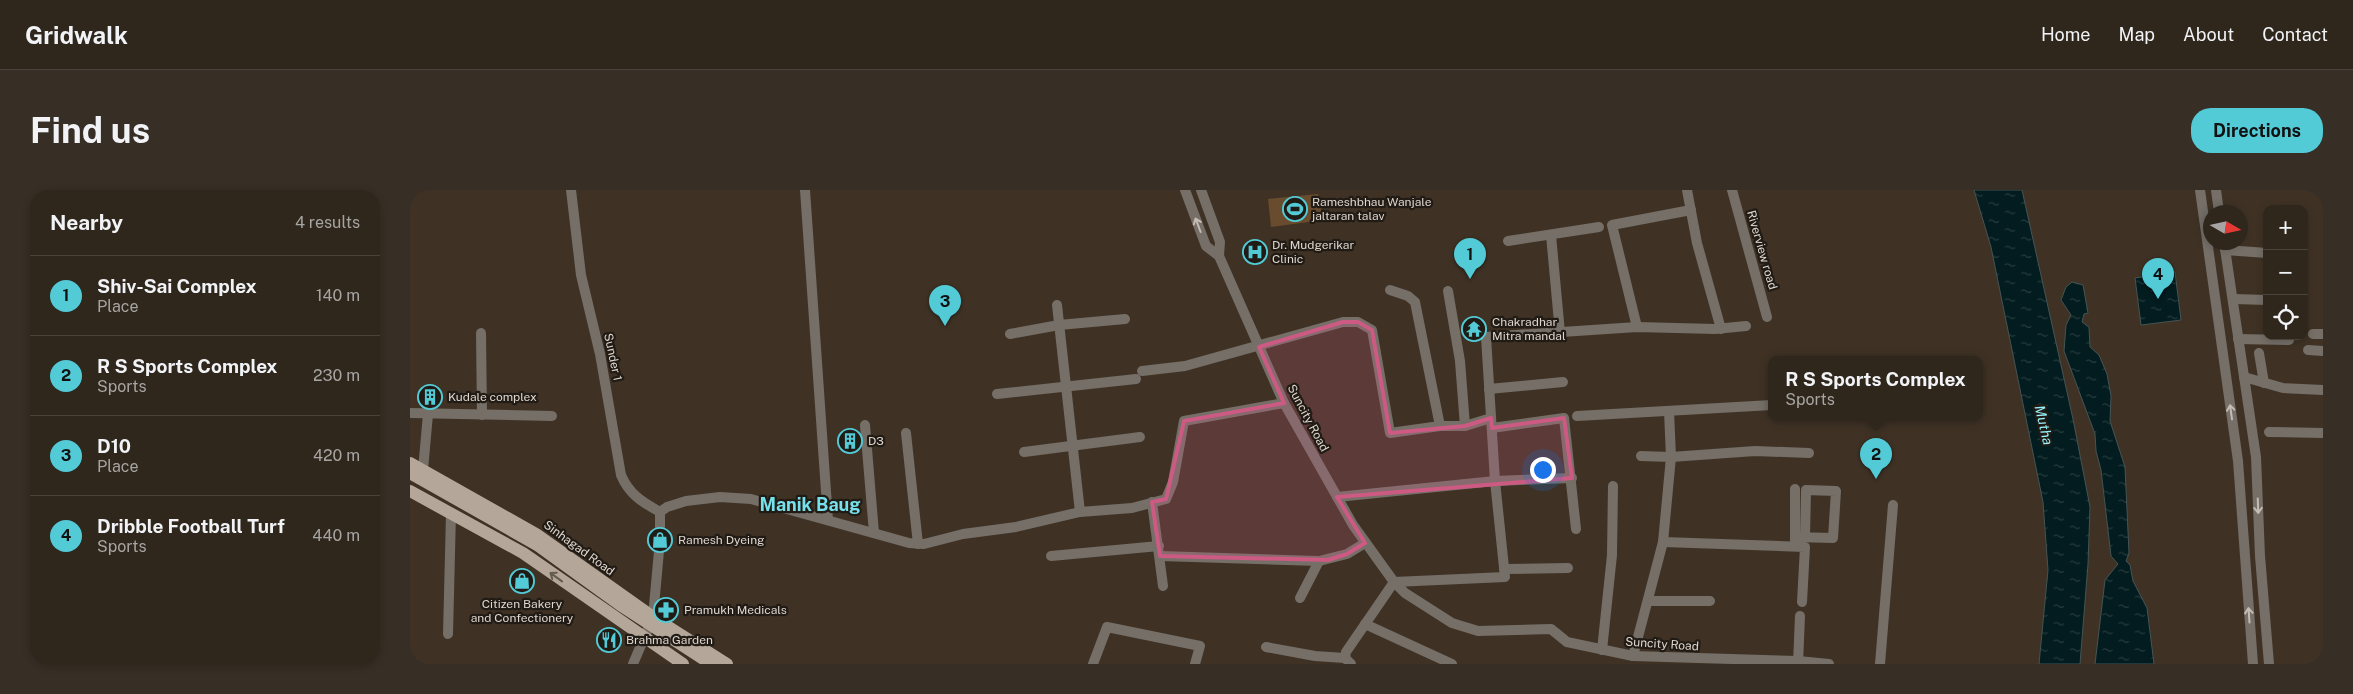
<!DOCTYPE html>
<meta charset="utf-8">
<style>
:root{--surface:#2f261c;--page:#372e25;--text:#f1f3f6;--muted:#a7a5a3;--line:#4a433b;--accent:#52cbd7}
body{margin:0;font-family:"Public Sans",sans-serif;background:var(--page);color:var(--text)}
.controls{position:absolute;right:15px;top:15px;display:grid;overflow:hidden;border-radius:10px;box-shadow:0 2px 8px #0003}
.controls button{width:45px;height:45px;display:grid;place-items:center;padding:0;border:0;border-bottom:1px solid var(--line);background:var(--surface);color:var(--text);font:25px sans-serif}
.compass{position:absolute;left:1793px;top:15px;width:45px;height:45px;border-radius:50%;background:var(--surface);box-shadow:0 2px 8px #0003;rotate:99deg}
.you{position:absolute;left:1132px;top:279px;width:18px;height:18px;margin:-12px;border:4px solid #fff;border-radius:50%;background:#1a73e8;box-shadow:0 0 0 8px #1a73e833}
.badge{display:grid;place-items:center;width:32px;height:32px;border-radius:50%;background:var(--accent);color:#111;font-size:16px;font-weight:700}
.pin{position:absolute;translate:-50% -41px;filter:drop-shadow(0 1px 2px #0008)}
.pin::after{content:'';position:absolute;top:26px;width:18px;height:15px;background:inherit;clip-path:polygon(0 0,100% 0,50% 100%)}
.popup{position:absolute;left:1358px;top:166px;width:215px;height:65px;box-sizing:border-box;display:grid;place-content:center;border-radius:10px;background:var(--surface);filter:drop-shadow(0 1px 4px #0005);font-size:16px;white-space:nowrap;color:var(--muted)}
.popup b{font-size:19px;color:var(--text)}
.popup::after{content:'';position:absolute;left:50%;top:100%;margin-left:-10px;border:10px solid transparent;border-top-color:var(--surface)}
.list{margin:0;padding:0;list-style:none}
h2{display:flex;justify-content:space-between;align-items:center;height:65px;margin:0;padding:0 20px;font-size:21px}
h2 small{font-size:16px;font-weight:400;color:var(--muted)}
.list li{display:grid;grid-template-columns:32px 1fr auto;gap:15px;align-items:center;box-sizing:border-box;height:80px;padding:0 20px;border-top:1px solid var(--line)}
.list b{display:block;font-size:19px;white-space:nowrap}
.list p{margin:0;font-size:16px;white-space:nowrap;color:var(--muted)}
.list em{font-size:16px;font-style:normal;color:var(--muted)}
.icon{flex:none;width:28px;height:28px;fill:none;stroke:currentColor;stroke-width:2;stroke-linecap:round;stroke-linejoin:round}
.map{position:relative;flex:none;width:1913px;height:474px;overflow:hidden;border-radius:20px}
header{display:flex;align-items:center;gap:30px;box-sizing:border-box;height:70px;padding:0 25px;background:var(--surface);border-bottom:1px solid var(--line)}
header strong{font-size:24px}
nav{display:flex;gap:28px;margin-inline-start:auto;font-size:18px}
.intro{display:flex;align-items:center;justify-content:space-between;box-sizing:border-box;height:120px;padding:0 30px}
h1{margin:0;font-size:35px}
.button{padding:12px 22px;border-radius:20px;background:var(--accent);color:#111;font-size:18px;font-weight:700}
main{display:flex;gap:30px;padding:0 30px}
aside{flex:1;background:var(--surface);border-radius:20px;box-shadow:0 2px 8px #0003}
.map>svg:first-child{display:block}
.green{fill:#694c2d}
.water{fill:url(#water-ripples);stroke:#455454}
.lines{fill:none;stroke-linecap:round;stroke-linejoin:round}
.minor{stroke:#756f68;stroke-width:10}
.major{stroke:#b4a799;stroke-width:12}
.major-bridge{stroke:#b4a799;stroke-width:12}
.oneway{stroke:#c4bcb4}
.oneway2{stroke:#635a50}
.marked{fill:#cc5a83;fill-opacity:0.2;stroke:#cc5a83;stroke-width:4;stroke-linejoin:round}
.labels{text-anchor:middle;dominant-baseline:central;stroke-width:4.5;stroke-linejoin:round;paint-order:stroke}
.poi-label{font-size:12px;fill:#dfd6ce;stroke:#211b15;text-anchor:start}
.street-label{font-size:12px;fill:#dfd6ce;stroke:#211b15}
.water-label{font-size:14px;font-style:italic;fill:#96f2fc;stroke:#211b15}
.district-label{font-size:18px;font-weight:bold;fill:#76e1ec;stroke:#211b15}
</style>
<header>
<strong>Gridwalk</strong>
<nav><a>Home</a><a>Map</a><a>About</a><a>Contact</a></nav>
</header>
<div class="intro"><h1>Find us</h1><a class="button">Directions</a></div>
<main>
<aside>
<h2>Nearby<small>4 results</small></h2>
<ul class="list">
<li><span class="badge">1</span><div><b>Shiv-Sai Complex</b><p>Place</p></div><em>140 m</em></li>
<li><span class="badge">2</span><div><b>R S Sports Complex</b><p>Sports</p></div><em>230 m</em></li>
<li><span class="badge">3</span><div><b>D10</b><p>Place</p></div><em>420 m</em></li>
<li><span class="badge">4</span><div><b>Dribble Football Turf</b><p>Sports</p></div><em>440 m</em></li>
</ul>
</aside>
<div class="map">
<svg width="1913" height="474" viewBox="0 0 1913 474">
<defs>
<pattern id="water-ripples" width="26" height="14" patternUnits="userSpaceOnUse" patternTransform="scale(1.25)"><rect width="26" height="14" fill="#031c1f"/><path d="M2 4q2-2 4 0t4 0M15 11q2-2 4 0t4 0" fill="none" stroke="#273c3e"/></pattern>
</defs>
<rect width="100%" height="100%" fill="#3f3225"/>
<!-- green -->
<polygon class="green" points="908,4 913,30 861,37 858,9"/>
<!-- water -->
<g class="water">
<polygon points="1564,0 1612,0 1663,229 1680,317 1678,374 1670,474 1629,474 1638,380 1633,312 1581,57"/>
<polygon points="1765,82 1771,130 1731,135 1725,88"/>
<polygon points="1662,92 1673,95 1678,123 1674,124 1672,132 1679,137 1680,157 1689,165 1697,184 1701,206 1700,231 1715,277 1719,363 1716,371 1720,375 1723,391 1737,418 1744,474 1685,474 1695,390 1708,374 1701,366 1691,280 1686,261 1685,244 1654,161 1656,135 1661,125 1651,110 1656,97"/>
</g>
<g class="lines">
<!-- minor -->
<g class="minor">
<path d="M 161,0 L 171,85 L 190,164 L 211,285 C 219,304 232,312 250,322"/>
<polyline points="395,0 418,330"/>
<polyline points="775,0 796,56 809,66 874,213 943,335 984,392 995,403 1042,433 1068,441 1141,439 1157,452 1223,466 1388,471 1419,474"/>
<polyline points="791,0 810,52 809,66"/>
<polyline points="1277,0 1287,53 1311,139"/>
<polyline points="1322,0 1357,127"/>
<polyline points="1790,0 1828,271 1843,474"/>
<polyline points="1806,0 1809,22"/>
<polyline points="1141,45 1150,143"/>
<polyline points="1098,51 1189,37"/>
<polyline points="1814,52 1846,267 1850,366 1859,474"/>
<polyline points="1815,60 1857,63"/>
<polyline points="980,100 998,106 1005,112 1030,236"/>
<polyline points="1038,101 1050,171 1055,236 1081,228"/>
<polyline points="1824,109 1857,110"/>
<polyline points="647,115 670,322"/>
<polyline points="1227,137 1202,35 1281,20"/>
<polyline points="71,143 72,225"/>
<polyline points="600,144 649,135 715,129"/>
<polyline points="1903,144 1913,144"/>
<polyline points="1828,149 1879,150 1879,146"/>
<polyline points="1898,160 1913,161"/>
<polyline points="1849,163 1854,193"/>
<polyline points="732,181 775,176 933,132 948,132 962,140 980,243 1030,236 1055,236"/>
<polyline points="1834,187 1873,198 1913,200"/>
<polyline points="1079,199 1153,192"/>
<polyline points="587,204 726,189"/>
<polyline points="0,223 142,226"/>
<polyline points="1167,226 1362,215"/>
<polyline points="455,235 464,343"/>
<polyline points="1082,238 1154,228 1166,339"/>
<polyline points="1859,242 1913,243"/>
<polyline points="496,243 508,354"/>
<polyline points="614,262 730,247"/>
<polyline points="1231,266 1261,267 1345,261 1399,263"/>
<polyline points="13,280 18,224"/>
<polyline points="927,307 1085,291 1162,288"/>
<polyline points="742,312 753,396"/>
<polyline points="1385,347 1423,348 1426,301 1396,300 1395,347"/>
<polyline points="1253,352 1395,357 1392,412"/>
<polyline points="1385,353 1385,299"/>
<polyline points="641,366 749,356"/>
<polyline points="750,366 909,371 937,364 955,353"/>
<polyline points="1094,379 1158,378"/>
<polyline points="984,392 1095,387 1085,291 1076,147 1227,137 1305,139 1336,136"/>
<polyline points="890,408 909,371"/>
<polyline points="1238,411 1300,411"/>
<polyline points="955,434 1042,474"/>
<polyline points="38,444 41,323"/>
<polyline points="856,457 905,466 935,468"/>
<polyline points="1192,460 1202,365 1203,296"/>
<polyline points="1223,466 1253,352 1261,267 1259,221"/>
<polyline points="223,474 243,427 250,350 250,322 257,317 276,311 310,307 341,309 499,353 514,354 553,344 606,337 670,322 722,318 756,309 763,292 774,231 874,213"/>
<polyline points="683,474 697,437 790,456 785,474"/>
<polyline points="941,474 935,468 936,462 984,392"/>
<polyline points="1388,474 1390,426"/>
<polyline points="1470,474 1483,315"/>
</g>
<!-- major -->
<g class="major">
<polyline points="0,273 126,344 243,427 317,474"/>
<polyline points="0,301 113,363 273,474"/>
</g>
<!-- major-bridge -->
<polyline class="major-bridge" points="0,283 127,355 210,415 301,474"/>
</g>
<!-- one-way arrows -->
<defs><path id="oneway-shaft" d="M-6 0H5M1.5-3L5.5 0L1.5 3" fill="none" stroke-width="1.6" stroke-linecap="round" stroke-linejoin="round" transform="scale(1.25)"/></defs>
<g class="oneway">
<use href="#oneway-shaft" transform="translate(788 35) rotate(-111)"/>
<use href="#oneway-shaft" transform="translate(1821 222) rotate(-98)"/>
<use href="#oneway-shaft" transform="translate(1848 316) rotate(88)"/>
<use href="#oneway-shaft" transform="translate(1839 425) rotate(-94)"/>
</g>
<use class="oneway2" href="#oneway-shaft" transform="translate(146 387) rotate(-144)"/>
<!-- marked area -->
<path class="marked" d="M 933,132 L 948,132 L 962,140 L 980,243 L 1055,236 L 1081,228 L 1082,238 L 1154,228 L 1162,288 L 927,307 L 955,353 L 937,364 L 918,370 L 750,366 L 742,312 L 756,309 L 774,231 L 874,213 L 849,157 Z"/>
<!-- icons -->
<defs>
<symbol id="stadium-ring" viewBox="-11 -11 22 22"><circle r="9.5" fill="#211b15" stroke="#52cbd7" stroke-width="1.5"/><path d="M0-5a6.5 5 0 1 0 0 10a6.5 5 0 1 0 0-10ZM-3.5-1.8h7v3.6h-7Z" fill="#52cbd7"/></symbol>
<symbol id="hospital-ring" viewBox="-11 -11 22 22"><circle r="9.5" fill="#211b15" stroke="#52cbd7" stroke-width="1.5"/><path d="M-5-5h3v3.5h4V-5h3V5h-3V1.5h-4V5h-3Z" fill="#52cbd7"/></symbol>
<symbol id="temple-ring" viewBox="-11 -11 22 22"><circle r="9.5" fill="#211b15" stroke="#52cbd7" stroke-width="1.5"/><path d="M0-6L5-2H3V0L6.5 2.5H4V6H1.5V3h-3V6H-4V2.5H-6.5L-3 0V-2H-5Z" fill="#52cbd7"/></symbol>
<symbol id="building-ring" viewBox="-11 -11 22 22"><circle r="9.5" fill="#211b15" stroke="#52cbd7" stroke-width="1.5"/><path d="M-4-6H4V6H1V3H-1V6H-4ZM-2.5-4.3h1.7v1.8h-1.7ZM.8-4.3h1.7v1.8H.8ZM-2.5-1h1.7V.8h-1.7ZM.8-1h1.7V.8H.8Z" fill="#52cbd7"/></symbol>
<symbol id="shop-ring" viewBox="-11 -11 22 22"><circle r="9.5" fill="#211b15" stroke="#52cbd7" stroke-width="1.5"/><path d="M-5-2.5h2.3a2.7 3.5 0 0 1 5.4 0H5L5.5 6h-11ZM-1.5-2.5h3a1.5 2.3 0 0 0-3 0Z" fill="#52cbd7"/></symbol>
<symbol id="pharmacy-ring" viewBox="-11 -11 22 22"><circle r="9.5" fill="#211b15" stroke="#52cbd7" stroke-width="1.5"/><path d="M-2-6h4v4h4v4h-4v4h-4v-4h-4v-4h4Z" fill="#52cbd7"/></symbol>
<symbol id="restaurant-ring" viewBox="-11 -11 22 22"><circle r="9.5" fill="#211b15" stroke="#52cbd7" stroke-width="1.5"/><path d="M-5-6h1v4h1v-4h1v4h1v-4h1v5L-1.5 .5V6h-2V.5L-5-1ZM5-6V6H3V1.5H1.5Q1.5-4 5-6Z" fill="#52cbd7"/></symbol>
</defs>
<g fill-rule="evenodd">
<use href="#stadium-ring" x="871" y="5" width="28" height="28"/>
<use href="#hospital-ring" x="831" y="48" width="28" height="28"/>
<use href="#temple-ring" x="1050" y="125" width="28" height="28"/>
<use href="#building-ring" x="6" y="193" width="28" height="28"/>
<use href="#building-ring" x="426" y="237" width="28" height="28"/>
<use href="#shop-ring" x="236" y="336" width="28" height="28"/>
<use href="#shop-ring" x="98" y="377" width="28" height="28"/>
<use href="#pharmacy-ring" x="242" y="406" width="28" height="28"/>
<use href="#restaurant-ring" x="185" y="436" width="28" height="28"/>
</g>
<g class="labels">
<!-- poi labels -->
<g class="poi-label">
<text x="902" y="12">Rameshbhau Wanjale<tspan x="902" dy="14">jaltaran talav</tspan></text>
<text x="862" y="55">Dr. Mudgerikar<tspan x="862" dy="14">Clinic</tspan></text>
<text x="1082" y="132">Chakradhar<tspan x="1082" dy="14">Mitra mandal</tspan></text>
<text x="38" y="207">Kudale complex</text>
<text x="458" y="251">D3</text>
<text x="268" y="350">Ramesh Dyeing</text>
<text x="112" y="414" text-anchor="middle">Citizen Bakery<tspan x="112" dy="14">and Confectionery</tspan></text>
<text x="274" y="420">Pramukh Medicals</text>
<text x="216" y="450">Brahma Garden</text>
</g>
<!-- street labels -->
<g class="street-label">
<text transform="translate(1352 60) rotate(74)">Riverview road</text>
<text transform="translate(203 167) rotate(78)">Sunder 1</text>
<text transform="translate(898 228) rotate(62)">Suncity Road</text>
<text transform="translate(169 358) rotate(36)">Sinhagad Road</text>
<text transform="translate(1252 454) rotate(4)">Suncity Road</text>
</g>
<!-- water labels -->
<g class="water-label">
<text transform="translate(1634 235) rotate(77)">Mutha</text>
</g>
<!-- district labels -->
<g class="district-label">
<text x="400" y="314">Manik Baug</text>
</g>
</g>
</svg>
<div class="controls">
<button>+</button>
<button>−</button>
<button><svg class="icon" aria-label="locate" viewBox="0 0 24 24"><circle cx="12" cy="12" r="6"/><path d="M12 2v4M12 18v4M2 12h4M18 12h4"/></svg></button>
</div>
<svg class="compass" viewBox="-18 -18 36 36"><path d="M0-13l5 13h-10z" fill="#e53935"/><path d="M0 13l5-13h-10z" fill="#a7a5a3"/></svg>
<div class="you"></div>
<div class="pin badge" style="left:1060px;top:89px">1</div>
<div class="pin badge" style="left:1466px;top:289px">2</div>
<div class="popup"><b>R S Sports Complex</b>Sports</div>
<div class="pin badge" style="left:535px;top:136px">3</div>
<div class="pin badge" style="left:1748px;top:109px">4</div>
</div>
</main>
